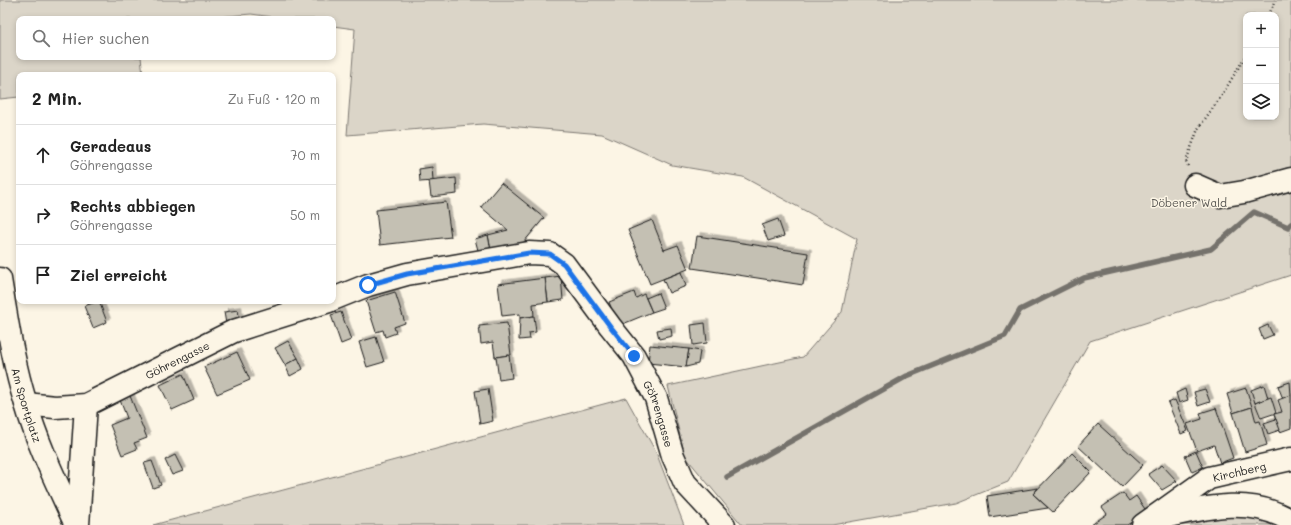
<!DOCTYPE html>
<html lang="de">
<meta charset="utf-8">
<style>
:root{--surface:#fff;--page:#f2f2f2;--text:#222;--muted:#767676;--line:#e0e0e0}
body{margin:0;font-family:Mali,sans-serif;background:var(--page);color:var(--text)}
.controls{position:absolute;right:12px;top:12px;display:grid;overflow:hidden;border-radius:8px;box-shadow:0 2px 6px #0003}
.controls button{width:36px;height:36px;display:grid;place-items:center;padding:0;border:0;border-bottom:1px solid var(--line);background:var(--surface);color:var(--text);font:20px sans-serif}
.stop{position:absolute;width:12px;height:12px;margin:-9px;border:3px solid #1a73e8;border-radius:50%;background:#fff}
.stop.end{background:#1a73e8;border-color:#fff;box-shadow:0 1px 4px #0008}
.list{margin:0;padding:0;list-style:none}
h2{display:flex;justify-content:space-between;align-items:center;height:52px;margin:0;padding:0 16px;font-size:17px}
h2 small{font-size:13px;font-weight:400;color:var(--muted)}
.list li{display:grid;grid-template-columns:26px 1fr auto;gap:12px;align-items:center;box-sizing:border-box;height:60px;padding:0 16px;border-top:1px solid var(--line)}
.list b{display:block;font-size:15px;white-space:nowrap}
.list p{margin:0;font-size:13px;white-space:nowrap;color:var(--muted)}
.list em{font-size:13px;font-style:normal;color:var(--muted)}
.icon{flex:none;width:22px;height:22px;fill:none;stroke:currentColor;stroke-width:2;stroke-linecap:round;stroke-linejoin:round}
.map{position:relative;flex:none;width:1291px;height:525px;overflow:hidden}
.search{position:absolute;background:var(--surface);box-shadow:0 2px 6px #0003;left:16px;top:16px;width:320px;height:44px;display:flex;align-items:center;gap:10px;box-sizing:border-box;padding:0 14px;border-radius:8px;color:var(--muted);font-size:15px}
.panel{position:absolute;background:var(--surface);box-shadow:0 2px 6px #0003;left:16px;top:72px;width:320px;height:232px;border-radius:8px}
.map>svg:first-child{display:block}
.green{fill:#dbd5c8;stroke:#7c7872;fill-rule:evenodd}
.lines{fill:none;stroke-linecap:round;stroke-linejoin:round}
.stream{stroke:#75726c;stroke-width:5.5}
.building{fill:#c4c0b3;stroke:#1c1c1c;filter:url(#shadow)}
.street-casing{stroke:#1c1c1c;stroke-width:25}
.path{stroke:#1c1c1c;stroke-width:2.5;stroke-dasharray:1 3;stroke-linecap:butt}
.street{stroke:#fcf5e5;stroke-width:22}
.route{stroke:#1a73e8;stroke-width:5}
.labels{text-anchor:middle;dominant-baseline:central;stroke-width:3;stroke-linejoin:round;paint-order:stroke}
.park-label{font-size:11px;fill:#555450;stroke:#fcf5e5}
.street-label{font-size:11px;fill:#1c1c1c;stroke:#fcf5e5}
</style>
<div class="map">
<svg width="1291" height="525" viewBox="0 0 1291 525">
<defs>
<filter id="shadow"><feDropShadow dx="3.5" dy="-3.5" stdDeviation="0" flood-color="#0004"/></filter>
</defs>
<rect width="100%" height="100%" fill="#fcf5e5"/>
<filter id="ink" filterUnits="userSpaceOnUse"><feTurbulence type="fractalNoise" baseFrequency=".025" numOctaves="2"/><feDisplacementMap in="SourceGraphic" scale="8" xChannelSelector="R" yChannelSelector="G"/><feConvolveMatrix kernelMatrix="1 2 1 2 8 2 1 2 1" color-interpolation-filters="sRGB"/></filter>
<g filter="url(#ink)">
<!-- green -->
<g class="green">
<path d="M 0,0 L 1291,0 L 1291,275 L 1090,341 L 1008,482 L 956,503 L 832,525 L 742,525 L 685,456 L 668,386 L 803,357 L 842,312 L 857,239 L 743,177 L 672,165 L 602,134 L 483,124 L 347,135 L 355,29 L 333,26 L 333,19 L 287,19 L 251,14 L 195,19 L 19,19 L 19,57 L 141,57 L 143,75 L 19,75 L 19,97 L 0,99 ZM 1246,15 L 1276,15 L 1276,117 L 1246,117 Z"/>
<polygon points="626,398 656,452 684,525 153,525"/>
<polygon points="1217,509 1289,525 1150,525"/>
</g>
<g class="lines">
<!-- stream -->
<polyline class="stream" points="727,477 907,376 1005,336 1020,310 1084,278 1211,249 1254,212 1288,227 1291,224"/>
</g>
<!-- building -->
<g class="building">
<polygon points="432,167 433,181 420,182 419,169"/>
<polygon points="456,178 457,194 431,197 429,181"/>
<polygon points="501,183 544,218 523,243 491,251 488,235 508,230 481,207"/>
<polygon points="446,202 451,237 380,245 376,210"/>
<polygon points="778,219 784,236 768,241 762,225"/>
<polygon points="652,220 664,250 678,245 688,269 650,284 628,230"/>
<polygon points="488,235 491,251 479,254 475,239"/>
<polygon points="697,236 808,253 803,285 692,268"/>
<polygon points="681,272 686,286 669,293 663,279"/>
<polygon points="561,276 563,300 548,302 545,278"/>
<polygon points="545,278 548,302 533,304 534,316 520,318 520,314 502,316 498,284"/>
<polygon points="395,292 405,323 394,327 396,333 385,337 383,330 376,332 366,301"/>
<polygon points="634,292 636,298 644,294 652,312 618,326 609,302"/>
<polygon points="658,293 664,308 652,312 646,298"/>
<polygon points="99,301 107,322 93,328 84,306"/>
<polygon points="238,310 240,322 226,324 224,312"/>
<polygon points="341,312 351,340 341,344 331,315"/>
<polygon points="534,316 536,332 529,333 530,339 519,340 520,318"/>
<polygon points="507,323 511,355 495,357 493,342 481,344 479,326"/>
<polygon points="705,323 707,343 693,345 691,325"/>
<polygon points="1268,325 1273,335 1263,339 1259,329"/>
<polygon points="671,328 672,336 659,339 657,330"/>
<polygon points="376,337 384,362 367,367 359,342"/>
<polygon points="288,341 298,358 285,365 275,348"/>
<polygon points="650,345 689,349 686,367 648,363"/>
<polygon points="689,349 700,351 698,364 686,367"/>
<polygon points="237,352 250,380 217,394 204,367"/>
<polygon points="509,355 512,378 499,380 496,357"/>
<polygon points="298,358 303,369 290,376 285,365"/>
<polygon points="183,374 194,400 172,410 160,385"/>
<polygon points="1290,382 1291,395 1283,399 1278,386"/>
<polygon points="1264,385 1268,398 1255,403 1251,390"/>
<polygon points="1246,388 1252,407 1233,413 1227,394"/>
<polygon points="488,389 493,421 480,424 475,391"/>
<polygon points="1185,389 1188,400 1179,403 1176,393"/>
<polygon points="1205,389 1210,402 1198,406 1194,392"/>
<polygon points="128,391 147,438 134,443 137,449 122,455 110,425 127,418 118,395"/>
<polygon points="1291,395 1291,428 1280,432 1274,414 1282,412 1278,400"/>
<polygon points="1271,397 1276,413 1261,418 1255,403"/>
<polygon points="1175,400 1188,431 1181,434 1168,403"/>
<polygon points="1252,407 1256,422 1260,421 1267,445 1245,452 1233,413"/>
<polygon points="1216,408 1233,458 1220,463 1214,445 1197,451 1187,424 1202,419 1200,413"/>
<polygon points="1276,419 1280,430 1268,434 1264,423"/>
<polygon points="1098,424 1143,465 1122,487 1078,446"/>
<polygon points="1196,451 1203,467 1192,472 1185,456"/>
<polygon points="1072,453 1091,472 1053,512 1033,494"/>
<polygon points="175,455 183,471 172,475 165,460"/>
<polygon points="152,461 161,485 153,488 144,463"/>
<polygon points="1162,465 1177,481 1162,490 1148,474"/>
<polygon points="1038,488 1033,494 1048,508 990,517 987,496"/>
<polygon points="1123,493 1129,501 1136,496 1147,512 1127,525 1091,525 1107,514 1102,507"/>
</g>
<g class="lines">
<defs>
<g id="street">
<polyline points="1195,185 1220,196 1244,192 1291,179"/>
<path id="s1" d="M 0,279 C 7,321 13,363 26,404 C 38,446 58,485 76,525"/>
<path id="s2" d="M 333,299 L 368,285 L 407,274 L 529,253 L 550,254 L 564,264 L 610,326 L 634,356 L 656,398 L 673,456 L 685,483 L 724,525"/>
<path id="s3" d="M 26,404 L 55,407 L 86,405 L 234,331 L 329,301"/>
<path d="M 1160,518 C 1204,508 1250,495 1291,521"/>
<polyline points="78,525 86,405"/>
<path id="s4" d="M 1143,525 L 1209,478 L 1291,459"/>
</g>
</defs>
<!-- street casing -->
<use href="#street" class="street-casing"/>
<!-- path -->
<g class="path">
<polyline points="1269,15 1275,0"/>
<polyline points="1188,166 1186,161 1198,129 1222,95 1246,55"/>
</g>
<!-- street -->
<use href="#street" class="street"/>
</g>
</g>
<g class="lines" filter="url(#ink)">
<!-- route -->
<polyline class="route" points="368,285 407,274 529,253 550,254 564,264 610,326 634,356"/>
</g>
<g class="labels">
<!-- park labels -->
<g class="park-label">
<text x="1189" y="202">Döbener Wald</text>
</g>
<!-- street labels -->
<g class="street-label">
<text stroke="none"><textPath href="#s3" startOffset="162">Göhrengasse</textPath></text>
<text stroke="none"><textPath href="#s1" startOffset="129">Am Sportplatz</textPath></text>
<text stroke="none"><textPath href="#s2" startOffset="419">Göhrengasse</textPath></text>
<text stroke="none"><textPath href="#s4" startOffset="112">Kirchberg</textPath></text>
</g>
</g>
</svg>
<div class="controls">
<button>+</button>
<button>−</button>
<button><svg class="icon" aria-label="layers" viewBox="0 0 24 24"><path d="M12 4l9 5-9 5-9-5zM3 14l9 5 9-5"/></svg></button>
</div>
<div class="stop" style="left:368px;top:285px"></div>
<div class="stop end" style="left:634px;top:356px"></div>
<div class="search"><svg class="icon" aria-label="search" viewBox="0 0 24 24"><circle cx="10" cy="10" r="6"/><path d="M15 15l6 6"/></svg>Hier suchen</div>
<section class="panel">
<h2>2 Min.<small>Zu Fuß · 120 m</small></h2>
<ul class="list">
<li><svg class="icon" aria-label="ahead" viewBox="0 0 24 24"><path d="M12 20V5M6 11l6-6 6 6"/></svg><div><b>Geradeaus</b><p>Göhrengasse</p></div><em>70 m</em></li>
<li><svg class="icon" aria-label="right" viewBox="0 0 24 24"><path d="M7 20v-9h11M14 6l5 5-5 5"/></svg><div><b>Rechts abbiegen</b><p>Göhrengasse</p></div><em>50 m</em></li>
<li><svg class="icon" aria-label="arrive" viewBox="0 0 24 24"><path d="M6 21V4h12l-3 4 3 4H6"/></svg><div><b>Ziel erreicht</b></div></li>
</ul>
</section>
</div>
